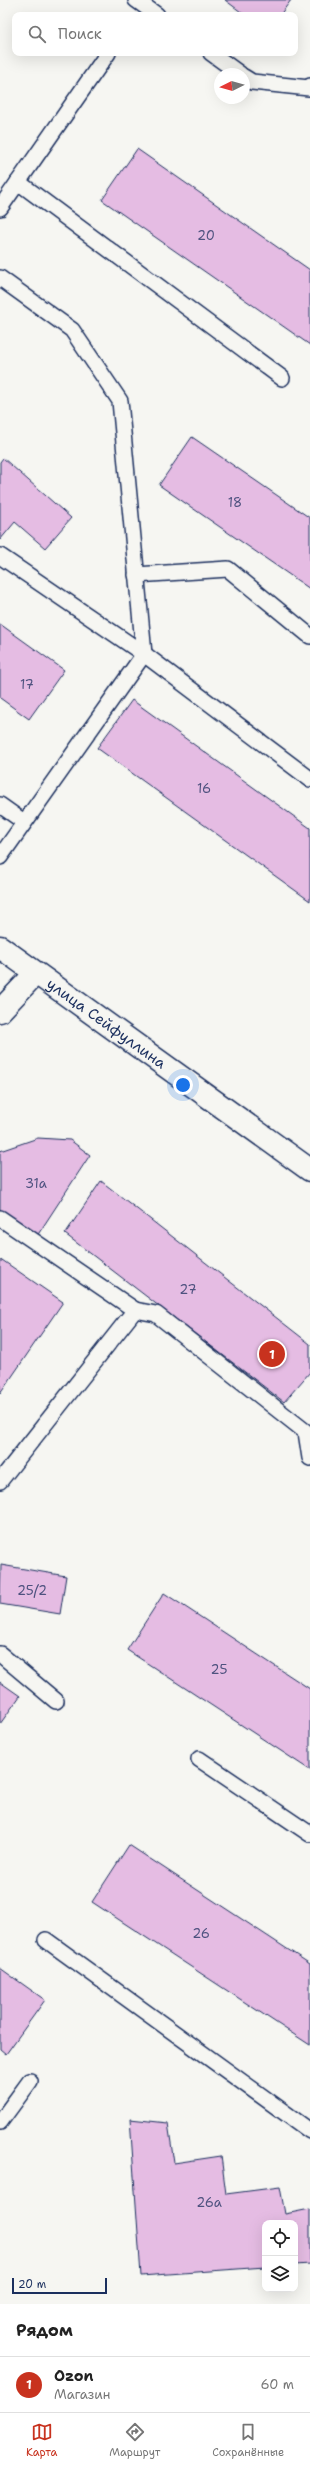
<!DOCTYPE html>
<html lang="ru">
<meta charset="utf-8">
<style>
:root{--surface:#fff;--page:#f2f2f2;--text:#222;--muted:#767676;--line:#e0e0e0;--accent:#c8321e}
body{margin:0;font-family:"Shantell Sans",sans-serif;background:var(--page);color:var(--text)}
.controls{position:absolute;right:12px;bottom:12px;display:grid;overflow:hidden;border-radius:8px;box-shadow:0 4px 16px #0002}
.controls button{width:36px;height:36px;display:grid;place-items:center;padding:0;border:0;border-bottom:1px solid var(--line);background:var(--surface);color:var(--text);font:20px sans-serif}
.compass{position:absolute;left:214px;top:68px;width:36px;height:36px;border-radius:50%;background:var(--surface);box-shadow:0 4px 16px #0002;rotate:265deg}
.scale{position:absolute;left:12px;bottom:10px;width:95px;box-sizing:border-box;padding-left:4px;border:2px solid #1b2f5e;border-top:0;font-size:11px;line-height:14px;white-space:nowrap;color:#1b2f5e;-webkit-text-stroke:3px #f6f6f2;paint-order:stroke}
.you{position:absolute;left:183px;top:1085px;width:14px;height:14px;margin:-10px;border:3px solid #fff;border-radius:50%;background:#1a73e8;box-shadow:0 0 0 6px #1a73e833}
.badge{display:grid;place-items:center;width:26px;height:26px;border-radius:50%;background:var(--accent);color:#fff;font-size:13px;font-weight:700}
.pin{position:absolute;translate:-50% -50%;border:2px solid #fff;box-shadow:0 1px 4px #0006}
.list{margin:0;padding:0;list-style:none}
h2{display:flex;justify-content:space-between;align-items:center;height:52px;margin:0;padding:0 16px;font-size:17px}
h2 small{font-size:13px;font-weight:400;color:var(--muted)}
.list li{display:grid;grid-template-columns:26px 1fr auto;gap:12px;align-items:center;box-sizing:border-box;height:56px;padding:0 16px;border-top:1px solid var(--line)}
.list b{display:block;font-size:15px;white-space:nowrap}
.list p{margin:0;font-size:13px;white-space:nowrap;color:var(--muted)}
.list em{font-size:13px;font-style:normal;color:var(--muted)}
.icon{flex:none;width:22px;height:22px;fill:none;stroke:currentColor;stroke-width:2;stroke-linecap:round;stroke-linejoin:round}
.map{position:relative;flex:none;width:310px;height:2304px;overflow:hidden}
.search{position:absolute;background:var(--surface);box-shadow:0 4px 16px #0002;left:12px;right:12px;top:12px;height:44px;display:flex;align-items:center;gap:10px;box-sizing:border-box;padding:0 14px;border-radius:8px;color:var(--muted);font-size:15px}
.sheet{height:108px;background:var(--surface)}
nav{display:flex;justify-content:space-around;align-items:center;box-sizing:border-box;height:56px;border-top:1px solid var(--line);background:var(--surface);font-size:11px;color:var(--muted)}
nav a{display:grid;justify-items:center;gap:2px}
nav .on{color:var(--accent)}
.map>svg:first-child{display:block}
.building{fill:#e5bce3;stroke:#1b2f5e}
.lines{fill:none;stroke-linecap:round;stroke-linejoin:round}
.lane-casing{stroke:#1b2f5e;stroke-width:18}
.secondary-casing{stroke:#1b2f5e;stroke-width:25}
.lane{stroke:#f6f6f2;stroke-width:15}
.secondary{stroke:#f6f6f2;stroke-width:22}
.labels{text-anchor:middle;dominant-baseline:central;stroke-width:4;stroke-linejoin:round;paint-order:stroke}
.number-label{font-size:13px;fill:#4e527f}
.street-label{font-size:15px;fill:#1b2f5e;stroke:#f6f6f2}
</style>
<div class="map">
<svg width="310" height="2304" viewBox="0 0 310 2304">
<rect width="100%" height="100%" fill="#f6f6f2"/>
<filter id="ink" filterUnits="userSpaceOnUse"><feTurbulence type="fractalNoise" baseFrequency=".025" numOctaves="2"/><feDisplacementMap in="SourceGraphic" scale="8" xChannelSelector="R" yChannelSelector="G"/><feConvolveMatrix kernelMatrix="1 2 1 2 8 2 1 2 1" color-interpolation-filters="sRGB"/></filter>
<g filter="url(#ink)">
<!-- building -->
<g class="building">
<polygon points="225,0 291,0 280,15 245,15"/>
<polygon points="137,149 310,270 310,345 102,200"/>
<polygon points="192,437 310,518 310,589 159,485"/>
<polygon points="3,458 71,518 45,548 15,522 0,540 0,462"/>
<polygon points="0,624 64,670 29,719 0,698"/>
<polygon points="132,700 310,828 310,901 97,748"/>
<polygon points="38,1138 70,1140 90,1155 35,1239 0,1210 0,1151"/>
<polygon points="101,1181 310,1344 310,1372 284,1402 65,1234"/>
<polygon points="2,1260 63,1302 0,1394 0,1263"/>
<polygon points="1,1565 66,1576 60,1614 0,1604"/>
<polygon points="164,1593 310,1689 310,1770 127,1650"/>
<polygon points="0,1682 20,1696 0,1724"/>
<polygon points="129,1845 310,1964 310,2045 92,1902"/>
<polygon points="0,1968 45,2000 6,2054 0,2049"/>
<polygon points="130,2119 168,2123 174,2163 221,2156 226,2194 280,2187 285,2214 310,2209 310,2264 295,2265 295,2223 265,2223 265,2267 141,2276"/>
</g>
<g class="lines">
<defs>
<g id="lane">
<polyline points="136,0 157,15"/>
<polyline points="211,53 240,74"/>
<polyline points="244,77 252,82 309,88 310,86"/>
<polyline points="18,182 282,378"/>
<polyline points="0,208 108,53"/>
<polyline points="0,278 72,330 120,401 144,654 0,857"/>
<polyline points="0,556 144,654 310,779"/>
<polyline points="136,575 228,569 310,636"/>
<polyline points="0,805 24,822"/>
<polyline points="0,1218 135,1310"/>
<polyline points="0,1481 135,1310 156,1314 306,1432 310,1458"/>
<polyline points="0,1654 56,1701"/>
<polyline points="199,1759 310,1834"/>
<polyline points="46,1940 310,2131"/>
<polyline points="0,2122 30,2081"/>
</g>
<g id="secondary">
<path id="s1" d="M 0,947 L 310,1170"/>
<polyline points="0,1011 35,974"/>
</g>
</defs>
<!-- lane casing -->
<use href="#lane" class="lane-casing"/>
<!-- secondary casing -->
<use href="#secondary" class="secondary-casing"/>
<!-- lane -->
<use href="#lane" class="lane"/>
<!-- secondary -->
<use href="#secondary" class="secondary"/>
</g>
</g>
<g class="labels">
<!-- number labels -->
<g class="number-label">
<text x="206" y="235">20</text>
<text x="235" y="502">18</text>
<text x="27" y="684">17</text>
<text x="204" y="788">16</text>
<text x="36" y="1183">31а</text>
<text x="188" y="1289">27</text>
<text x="32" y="1590">25/2</text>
<text x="219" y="1669">25</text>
<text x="201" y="1933">26</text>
<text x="209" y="2202">26а</text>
</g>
<!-- street labels -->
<g class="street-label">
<text stroke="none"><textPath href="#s1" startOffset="131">улица Сейфуллина</textPath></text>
</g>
</g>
</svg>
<div class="controls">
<button><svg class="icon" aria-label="locate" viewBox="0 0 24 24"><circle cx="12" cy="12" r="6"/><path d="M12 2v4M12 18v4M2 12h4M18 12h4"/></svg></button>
<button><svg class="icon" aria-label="layers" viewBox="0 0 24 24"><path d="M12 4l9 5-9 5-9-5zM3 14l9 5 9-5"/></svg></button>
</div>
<svg class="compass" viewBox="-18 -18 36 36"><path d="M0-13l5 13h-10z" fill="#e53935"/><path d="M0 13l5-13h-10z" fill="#767676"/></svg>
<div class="scale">20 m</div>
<div class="you"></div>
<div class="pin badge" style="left:272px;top:1354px">1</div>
<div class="search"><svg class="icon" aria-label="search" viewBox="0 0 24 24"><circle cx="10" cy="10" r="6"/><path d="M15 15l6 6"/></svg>Поиск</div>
</div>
<section class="sheet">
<h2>Рядом<small></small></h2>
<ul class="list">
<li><span class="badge">1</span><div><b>Ozon</b><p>Магазин</p></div><em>60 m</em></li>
</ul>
</section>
<nav>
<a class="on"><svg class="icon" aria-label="map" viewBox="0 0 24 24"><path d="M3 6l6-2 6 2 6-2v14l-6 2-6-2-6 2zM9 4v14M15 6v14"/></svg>Карта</a>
<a><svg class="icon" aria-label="directions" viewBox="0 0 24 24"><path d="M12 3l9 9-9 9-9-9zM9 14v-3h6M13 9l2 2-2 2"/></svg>Маршрут</a>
<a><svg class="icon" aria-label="saved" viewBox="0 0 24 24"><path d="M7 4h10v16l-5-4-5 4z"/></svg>Сохранённые</a>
</nav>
